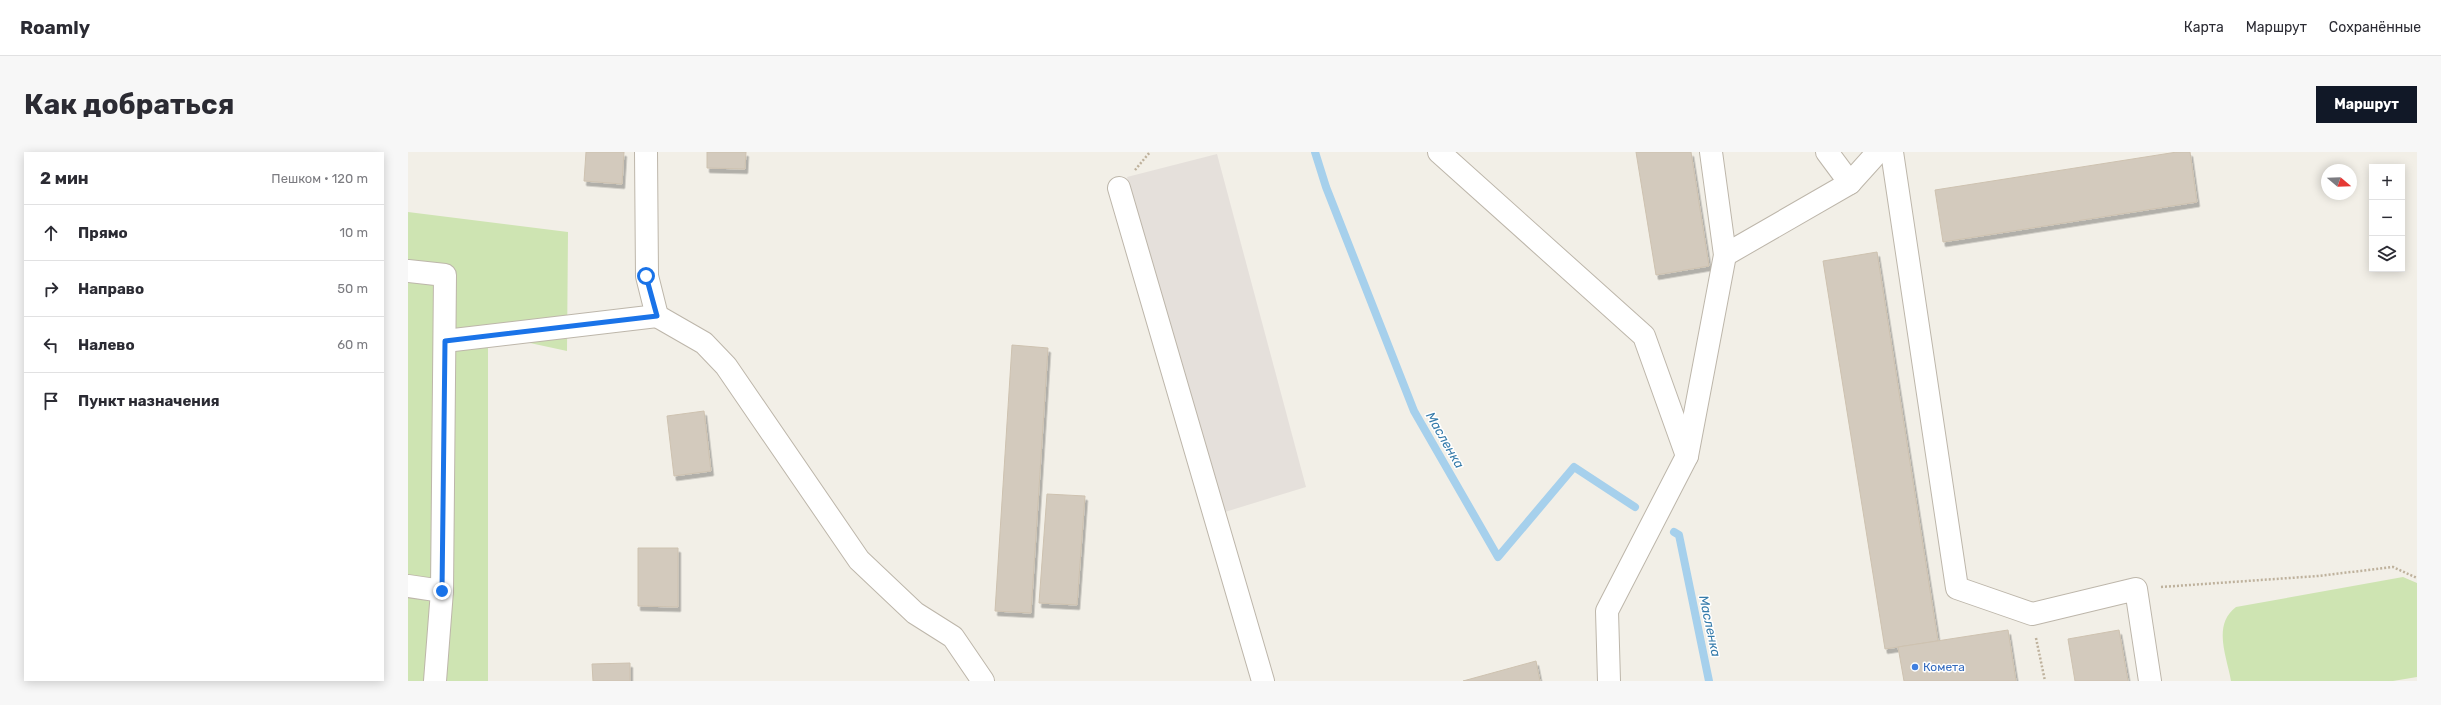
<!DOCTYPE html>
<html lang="ru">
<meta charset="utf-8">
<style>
:root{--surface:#fff;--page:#f7f7f7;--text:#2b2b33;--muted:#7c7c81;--line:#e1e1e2;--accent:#111827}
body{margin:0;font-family:Rubik,sans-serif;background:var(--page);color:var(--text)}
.controls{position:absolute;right:12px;top:12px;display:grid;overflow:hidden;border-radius:0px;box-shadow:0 2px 10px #0003}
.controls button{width:36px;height:36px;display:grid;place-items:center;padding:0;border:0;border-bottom:1px solid var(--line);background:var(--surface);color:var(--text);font:20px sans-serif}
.compass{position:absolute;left:1913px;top:12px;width:36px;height:36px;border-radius:50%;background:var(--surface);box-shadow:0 2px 10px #0003;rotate:109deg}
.stop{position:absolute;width:12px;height:12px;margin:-9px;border:3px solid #1a73e8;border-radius:50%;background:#fff}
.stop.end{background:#1a73e8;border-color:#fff;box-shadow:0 1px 4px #0008}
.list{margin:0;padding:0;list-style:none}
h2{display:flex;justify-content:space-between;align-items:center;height:52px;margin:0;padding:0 16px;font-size:17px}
h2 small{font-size:13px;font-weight:400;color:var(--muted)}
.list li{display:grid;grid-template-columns:26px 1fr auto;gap:12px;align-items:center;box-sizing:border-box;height:56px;padding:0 16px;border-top:1px solid var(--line)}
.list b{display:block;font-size:15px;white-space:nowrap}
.list em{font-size:13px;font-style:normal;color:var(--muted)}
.icon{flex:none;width:22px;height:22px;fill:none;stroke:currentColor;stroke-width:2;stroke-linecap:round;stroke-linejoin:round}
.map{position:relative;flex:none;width:2009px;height:529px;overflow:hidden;border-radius:0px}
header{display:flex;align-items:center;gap:24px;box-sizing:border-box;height:56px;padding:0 20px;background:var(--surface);border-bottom:1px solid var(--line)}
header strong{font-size:19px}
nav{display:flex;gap:22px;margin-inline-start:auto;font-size:14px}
.intro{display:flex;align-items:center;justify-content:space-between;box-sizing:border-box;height:96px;padding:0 24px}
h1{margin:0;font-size:28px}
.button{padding:10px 18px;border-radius:0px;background:var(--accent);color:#fff;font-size:14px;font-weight:700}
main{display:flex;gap:24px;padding:0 24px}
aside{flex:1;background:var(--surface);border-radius:0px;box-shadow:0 2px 10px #0003}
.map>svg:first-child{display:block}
.industrial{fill:#e5e0db}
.green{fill:#cee4b2}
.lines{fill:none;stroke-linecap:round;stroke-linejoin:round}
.stream{stroke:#a6d0ec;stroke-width:8}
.building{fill:#d3cabd;stroke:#cec2b0;filter:url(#shadow)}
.minor-casing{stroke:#bdb6aa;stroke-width:24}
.path{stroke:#beb19c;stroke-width:2.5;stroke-dasharray:2 2;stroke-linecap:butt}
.minor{stroke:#fff;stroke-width:22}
.route{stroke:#1a73e8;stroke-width:5}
.shop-dot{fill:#3f7fe0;stroke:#fff;stroke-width:1.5}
.labels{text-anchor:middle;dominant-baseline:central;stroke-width:3;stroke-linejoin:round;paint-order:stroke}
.shop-label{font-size:12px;fill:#366cbe;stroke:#fff;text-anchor:start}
.water-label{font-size:13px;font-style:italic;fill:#367baa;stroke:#fff}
</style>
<header>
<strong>Roamly</strong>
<nav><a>Карта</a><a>Маршрут</a><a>Сохранённые</a></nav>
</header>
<div class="intro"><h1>Как добраться</h1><a class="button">Маршрут</a></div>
<main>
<aside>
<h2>2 мин<small>Пешком · 120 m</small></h2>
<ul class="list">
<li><svg class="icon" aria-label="ahead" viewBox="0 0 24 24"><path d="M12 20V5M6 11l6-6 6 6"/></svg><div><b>Прямо</b></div><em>10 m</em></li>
<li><svg class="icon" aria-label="right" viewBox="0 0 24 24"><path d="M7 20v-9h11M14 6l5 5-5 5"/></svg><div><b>Направо</b></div><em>50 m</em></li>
<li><svg class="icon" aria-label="left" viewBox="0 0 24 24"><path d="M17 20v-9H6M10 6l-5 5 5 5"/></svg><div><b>Налево</b></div><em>60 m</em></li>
<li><svg class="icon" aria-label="arrive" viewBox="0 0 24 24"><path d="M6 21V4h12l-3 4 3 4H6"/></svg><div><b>Пункт назначения</b></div></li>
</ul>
</aside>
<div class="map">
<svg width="2009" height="529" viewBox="0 0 2009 529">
<defs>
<filter id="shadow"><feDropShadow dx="2.5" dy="4.5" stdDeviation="0" flood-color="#0004"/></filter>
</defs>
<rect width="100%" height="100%" fill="#f2efe7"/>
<!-- industrial -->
<polygon class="industrial" points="809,2 898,335 817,360 719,25"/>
<!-- green -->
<g class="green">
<polygon points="0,60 160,80 159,199 80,182 80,529 0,529"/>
<path d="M 1995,425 L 2009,431 L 2009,525 L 1985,529 L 1823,529 C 1819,505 1804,473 1828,455 Z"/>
</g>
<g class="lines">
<!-- stream -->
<g class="stream">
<polyline points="907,0 918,35 1006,259 1090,405 1166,315 1227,355"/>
<polyline points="1266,380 1271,383 1301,529"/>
</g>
</g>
<!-- building -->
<g class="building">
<polygon points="178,0 216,0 214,32 176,29"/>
<polygon points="299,0 338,0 337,17 299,16"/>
<polygon points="1228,0 1283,0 1301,114 1248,123"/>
<polygon points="1769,0 1782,0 1789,50 1535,90 1527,38"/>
<polygon points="1469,100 1530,489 1477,497 1415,109"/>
<polygon points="604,193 640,196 623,461 587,459"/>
<polygon points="296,259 303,319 266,324 259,264"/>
<polygon points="639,342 677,344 669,453 631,451"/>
<polygon points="230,396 270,396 270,455 230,454"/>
<polygon points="1600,478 1608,529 1496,529 1490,495"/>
<polygon points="1711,478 1720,529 1667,529 1660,487"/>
<polygon points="1128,509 1132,529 1055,529"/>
<polygon points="222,511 222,529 185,529 184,512"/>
</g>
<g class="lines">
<defs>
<g id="minor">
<polyline points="1031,0 1236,184 1279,304"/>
<polyline points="1419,0 1442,31"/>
<polyline points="1484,0 1549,436 1624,462 1728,437 1742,529"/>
<polyline points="711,36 855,529"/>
<polyline points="1317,103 1442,31 1470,0"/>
<polyline points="0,119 37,123 34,439 27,529"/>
<polyline points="249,164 296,191 318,214 451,408 507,461 545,485 575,529"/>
<polyline points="37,189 249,164 239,124 238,0"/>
<polyline points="0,434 34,439"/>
<polyline points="1201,529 1199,459 1279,304 1317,103 1303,0"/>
</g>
</defs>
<!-- minor casing -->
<use href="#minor" class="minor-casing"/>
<!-- path -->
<g class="path">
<polyline points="727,18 742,0"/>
<polyline points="1753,435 1910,424 1985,415 2009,426"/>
<polyline points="1628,486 1637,529"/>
</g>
<!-- minor -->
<use href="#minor" class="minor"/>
</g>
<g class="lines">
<!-- route -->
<polyline class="route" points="34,439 37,189 249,164 238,124"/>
</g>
<!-- markers -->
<circle class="shop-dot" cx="1507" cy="515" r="4"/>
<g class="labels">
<!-- shop labels -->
<g class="shop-label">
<text x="1515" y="515">Комета</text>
</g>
<!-- water labels -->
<g class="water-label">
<text transform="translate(1037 288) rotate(60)">Масленка</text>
<text transform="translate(1302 474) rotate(78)">Масленка</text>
</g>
</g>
</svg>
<div class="controls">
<button>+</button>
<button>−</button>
<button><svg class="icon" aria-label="layers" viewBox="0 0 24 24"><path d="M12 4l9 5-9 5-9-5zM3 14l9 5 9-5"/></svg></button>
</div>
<svg class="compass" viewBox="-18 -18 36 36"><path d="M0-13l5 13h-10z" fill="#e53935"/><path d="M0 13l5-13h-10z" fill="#7c7c81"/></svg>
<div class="stop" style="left:238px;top:124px"></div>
<div class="stop end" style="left:34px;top:439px"></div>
</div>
</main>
